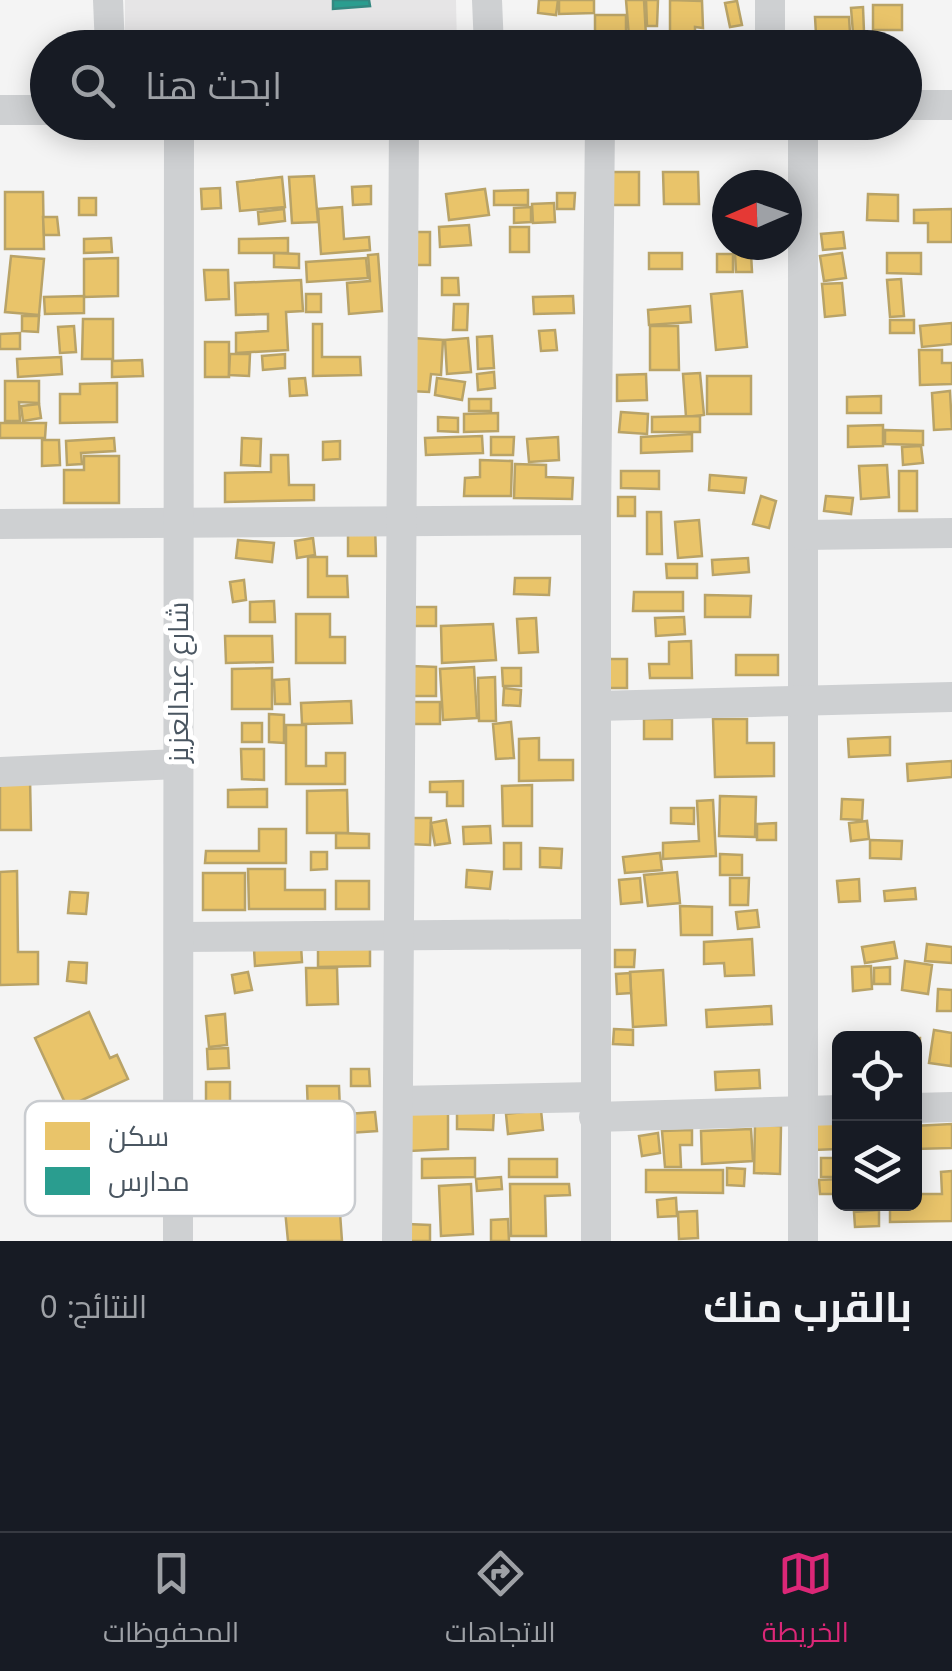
<!DOCTYPE html>
<html lang="ar">
<meta charset="utf-8">
<style>
:root{--surface:#171b24;--page:#20242c;--text:#f1f3f6;--muted:#9ea1a6;--line:#363941;--accent:#db2777}
body{margin:0;font-family:"PT Sans",Cairo,sans-serif;background:var(--page);color:var(--text);direction:rtl}
.controls{position:absolute;right:30px;bottom:30px;display:grid;overflow:hidden;border-radius:15px;box-shadow:0 5px 25px #0003}
.controls button{width:90px;height:90px;display:grid;place-items:center;padding:0;border:0;border-bottom:2px solid var(--line);background:var(--surface);color:var(--text);font:50px sans-serif}
.compass{position:absolute;left:712px;top:170px;width:90px;height:90px;border-radius:50%;background:var(--surface);box-shadow:0 5px 25px #0003;rotate:268deg}
.list{margin:0;padding:0;list-style:none}
h2{display:flex;justify-content:space-between;align-items:center;height:130px;margin:0;padding:0 40px;font-size:42px}
h2 small{font-size:32px;font-weight:400;color:var(--muted)}
.icon{flex:none;width:55px;height:55px;fill:none;stroke:currentColor;stroke-width:2;stroke-linecap:round;stroke-linejoin:round}
.map{position:relative;flex:none;width:952px;height:1241px;overflow:hidden;direction:ltr}
.search{position:absolute;background:var(--surface);box-shadow:0 5px 25px #0003;left:30px;right:30px;top:30px;height:110px;display:flex;align-items:center;gap:25px;box-sizing:border-box;padding:0 35px;border-radius:55px;color:var(--muted);font-size:38px}
.sheet{height:290px;background:var(--surface)}
nav{display:flex;justify-content:space-around;align-items:center;box-sizing:border-box;height:140px;border-top:2px solid var(--line);background:var(--surface);font-size:28px;color:var(--muted)}
nav a{display:grid;justify-items:center;gap:5px}
nav .on{color:var(--accent)}
.map>svg:first-child{display:block}
.education{fill:#e6e5e6}
.homes{fill:#e9c46a;stroke:#b9a367;stroke-width:2.5}
.schools{fill:#2a9d8f;stroke:#348881;stroke-width:2.5}
.lines{fill:none;stroke-linecap:round;stroke-linejoin:round}
.street{stroke:#ced0d2;stroke-width:30}
.labels{text-anchor:middle;dominant-baseline:central;stroke-width:10;stroke-linejoin:round;paint-order:stroke}
.street-label{font-size:28px;fill:#4a5661;stroke:#fff}
.key{fill:#fff;stroke:#c9ccd0;stroke-width:2.5}
.key-label{font-size:28px;fill:#4a5661}
</style>
<div class="map">
<svg width="952" height="1241" viewBox="0 0 952 1241">
<rect width="100%" height="100%" fill="#f4f4f4"/>
<!-- education -->
<polygon class="education" points="125,0 456,0 457,47 125,47"/>
<!-- homes -->
<g class="homes">
<polygon points="539,0 558,0 556,15 538,13"/>
<polygon points="559,0 594,0 594,13 559,14"/>
<polygon points="626,0 644,0 646,36 629,37"/>
<polygon points="646,0 658,0 657,26 647,26"/>
<polygon points="670,0 702,1 703,28 695,27 695,46 670,46"/>
<polygon points="737,1 742,25 730,27 725,3"/>
<rect x="873" y="5" width="29" height="25"/>
<polygon points="863,7 864,32 853,33 851,8"/>
<rect x="595" y="15" width="31" height="33"/>
<polygon points="815,17 849,17 850,33 816,34"/>
<rect x="608" y="172" width="31" height="33"/>
<polygon points="663,172 698,172 699,204 664,204"/>
<polygon points="314,176 318,222 292,223 289,177"/>
<polygon points="282,177 285,207 240,211 237,182"/>
<polygon points="371,186 371,204 353,205 352,187"/>
<polygon points="220,188 221,208 202,209 201,189"/>
<polygon points="485,189 489,215 449,220 446,194"/>
<polygon points="528,190 528,205 494,205 494,191"/>
<polygon points="5,192 43,192 44,249 5,249"/>
<polygon points="557,193 575,193 574,209 557,209"/>
<polygon points="868,194 898,195 898,221 867,220"/>
<rect x="79" y="198" width="17" height="17"/>
<polygon points="554,203 555,222 533,223 532,204"/>
<polygon points="342,207 344,239 369,237 370,250 321,254 318,209"/>
<polygon points="531,207 531,222 514,223 514,208"/>
<polygon points="284,209 285,221 259,224 258,212"/>
<polygon points="952,209 952,242 928,242 928,223 914,223 914,210"/>
<polygon points="43,217 57,217 59,235 44,235"/>
<polygon points="469,225 471,245 440,247 439,227"/>
<rect x="510" y="227" width="19" height="25"/>
<rect x="410" y="232" width="20" height="33"/>
<polygon points="843,232 845,248 823,250 821,234"/>
<polygon points="111,238 112,252 84,253 84,239"/>
<polygon points="288,238 288,253 239,253 239,239"/>
<polygon points="274,253 299,254 299,268 274,267"/>
<rect x="649" y="253" width="33" height="16"/>
<polygon points="735,253 751,253 752,272 736,272"/>
<polygon points="842,253 846,278 824,281 820,256"/>
<polygon points="887,253 921,253 921,274 887,273"/>
<polygon points="378,254 382,311 349,314 347,283 370,281 368,255"/>
<rect x="717" y="254" width="16" height="18"/>
<polygon points="11,256 44,259 39,315 5,312"/>
<polygon points="118,258 118,296 84,297 84,259"/>
<polygon points="366,258 368,278 307,282 306,262"/>
<polygon points="204,270 228,270 229,299 206,300"/>
<polygon points="442,278 458,278 459,295 442,295"/>
<polygon points="901,279 904,316 890,317 887,280"/>
<polygon points="301,280 303,311 286,312 288,350 236,353 236,333 268,331 268,314 236,315 235,283"/>
<polygon points="842,283 845,315 825,317 822,284"/>
<polygon points="742,291 747,347 716,350 711,294"/>
<rect x="306" y="294" width="15" height="18"/>
<polygon points="84,296 84,313 45,314 44,297"/>
<polygon points="573,296 574,313 534,314 533,297"/>
<polygon points="454,304 468,304 467,330 453,330"/>
<polygon points="690,306 691,322 649,325 648,310"/>
<polygon points="22,316 39,316 38,332 22,331"/>
<polygon points="83,319 113,319 113,359 82,359"/>
<rect x="890" y="320" width="24" height="13"/>
<polygon points="952,323 952,344 922,347 920,326"/>
<polygon points="313,324 322,324 322,357 360,357 361,375 313,376"/>
<polygon points="74,326 76,352 60,353 58,327"/>
<polygon points="650,326 678,326 679,370 650,370"/>
<polygon points="555,330 557,350 541,351 539,331"/>
<polygon points="20,333 20,349 0,349 0,334"/>
<polygon points="492,336 494,368 478,369 477,337"/>
<polygon points="413,338 443,340 441,375 431,374 429,392 410,391"/>
<polygon points="468,338 471,372 447,374 445,340"/>
<rect x="205" y="342" width="24" height="35"/>
<polygon points="919,350 942,350 942,363 952,363 952,384 920,385"/>
<polygon points="230,354 250,354 249,376 229,375"/>
<polygon points="285,354 285,368 263,370 262,356"/>
<polygon points="61,357 62,374 18,377 17,359"/>
<polygon points="142,360 143,376 112,377 112,361"/>
<polygon points="494,372 495,388 478,390 477,374"/>
<polygon points="700,373 704,415 686,417 683,374"/>
<polygon points="646,374 647,400 617,401 617,375"/>
<rect x="707" y="376" width="44" height="38"/>
<polygon points="305,378 307,395 290,396 289,379"/>
<polygon points="437,378 465,382 462,400 435,395"/>
<polygon points="5,381 39,381 39,403 19,402 20,421 5,421"/>
<polygon points="117,383 117,422 60,423 60,394 80,394 80,384"/>
<polygon points="950,391 952,429 934,430 932,393"/>
<polygon points="881,396 881,413 847,413 847,397"/>
<rect x="469" y="399" width="22" height="12"/>
<polygon points="39,404 41,418 23,421 21,406"/>
<polygon points="621,412 648,414 647,434 619,432"/>
<polygon points="498,413 498,431 464,432 464,414"/>
<polygon points="700,416 700,432 652,432 652,417"/>
<polygon points="438,417 458,418 458,432 438,431"/>
<polygon points="0,423 46,423 45,438 0,438"/>
<polygon points="883,425 883,446 848,447 848,426"/>
<polygon points="885,430 923,431 923,445 885,444"/>
<polygon points="692,434 692,451 641,453 641,437"/>
<polygon points="482,436 483,453 426,455 425,438"/>
<polygon points="491,437 514,437 513,455 491,455"/>
<polygon points="558,437 559,460 529,462 527,439"/>
<polygon points="114,438 115,451 81,453 82,464 67,465 66,441"/>
<polygon points="242,438 261,439 260,466 241,465"/>
<polygon points="42,440 59,440 60,465 42,466"/>
<polygon points="340,441 340,459 323,460 323,442"/>
<polygon points="921,446 923,463 903,465 902,447"/>
<polygon points="271,455 288,455 289,485 314,485 314,500 225,502 225,473 271,472"/>
<polygon points="84,456 119,456 119,503 64,503 64,470 84,470"/>
<polygon points="480,460 512,461 511,496 464,496 465,478 480,477"/>
<polygon points="515,464 546,465 546,477 573,478 572,499 514,498"/>
<polygon points="887,465 889,497 861,499 859,466"/>
<polygon points="621,471 659,471 659,489 621,488"/>
<rect x="899" y="471" width="18" height="40"/>
<polygon points="710,475 746,478 744,493 709,490"/>
<polygon points="761,496 776,501 769,528 753,524"/>
<polygon points="826,496 853,498 851,514 824,511"/>
<rect x="618" y="497" width="17" height="19"/>
<polygon points="647,512 661,512 662,554 647,554"/>
<polygon points="699,520 702,556 678,558 675,522"/>
<polygon points="375,526 376,556 348,556 348,527"/>
<polygon points="313,538 315,555 297,558 295,541"/>
<polygon points="238,540 274,543 272,562 236,558"/>
<polygon points="308,557 327,557 327,576 347,576 348,597 308,597"/>
<polygon points="748,558 749,572 713,575 712,560"/>
<polygon points="666,564 697,564 697,578 667,578"/>
<polygon points="515,578 550,578 549,595 514,594"/>
<polygon points="244,580 246,600 233,602 230,582"/>
<polygon points="634,592 683,592 683,611 633,611"/>
<polygon points="705,595 751,596 750,617 705,617"/>
<polygon points="274,601 275,622 250,622 250,602"/>
<polygon points="412,607 436,607 436,626 413,626"/>
<polygon points="296,614 330,614 330,637 345,637 345,663 296,663"/>
<polygon points="684,617 685,634 656,636 655,618"/>
<polygon points="536,618 538,652 519,653 517,619"/>
<polygon points="493,624 496,660 442,663 441,626"/>
<polygon points="225,636 272,636 273,662 226,663"/>
<polygon points="691,641 692,678 650,678 649,664 669,664 669,642"/>
<rect x="736" y="655" width="42" height="20"/>
<rect x="605" y="659" width="22" height="29"/>
<polygon points="411,666 436,667 436,696 410,696"/>
<polygon points="474,667 477,718 443,720 440,669"/>
<polygon points="272,668 272,709 232,709 232,669"/>
<polygon points="502,668 521,668 521,686 503,686"/>
<polygon points="495,677 496,721 479,721 478,678"/>
<polygon points="289,679 290,704 275,704 274,680"/>
<polygon points="504,688 521,690 520,706 503,705"/>
<polygon points="351,701 352,723 302,724 301,703"/>
<rect x="410" y="702" width="30" height="22"/>
<polygon points="269,714 284,715 284,743 269,742"/>
<rect x="644" y="719" width="28" height="20"/>
<polygon points="713,719 747,719 747,743 774,743 774,776 715,777"/>
<polygon points="511,722 514,758 496,759 493,724"/>
<rect x="242" y="723" width="20" height="19"/>
<polygon points="286,725 306,725 306,766 326,766 326,753 345,753 345,784 286,784"/>
<polygon points="890,737 890,755 849,757 848,739"/>
<polygon points="539,738 539,760 573,760 573,780 519,781 519,739"/>
<polygon points="241,749 264,749 264,780 242,779"/>
<polygon points="952,761 952,777 908,781 907,764"/>
<polygon points="30,778 31,830 0,830 0,779"/>
<polygon points="463,781 463,806 447,806 447,792 430,792 430,782"/>
<polygon points="532,785 532,826 503,826 502,786"/>
<polygon points="267,789 267,807 228,807 228,790"/>
<polygon points="347,790 348,833 307,833 307,791"/>
<polygon points="720,796 756,797 755,837 719,836"/>
<polygon points="842,799 863,800 862,820 841,819"/>
<polygon points="713,800 716,856 663,859 663,843 699,841 697,801"/>
<polygon points="671,808 694,808 694,824 671,823"/>
<polygon points="409,818 431,818 430,845 409,844"/>
<polygon points="446,820 450,843 435,845 431,823"/>
<polygon points="867,821 869,839 851,841 849,823"/>
<polygon points="776,823 776,840 757,840 757,824"/>
<polygon points="490,826 491,843 464,844 463,827"/>
<polygon points="259,829 286,829 286,863 205,863 206,851 259,851"/>
<polygon points="336,833 369,834 369,848 336,848"/>
<polygon points="870,840 902,841 901,859 870,858"/>
<rect x="504" y="843" width="17" height="26"/>
<polygon points="540,848 562,849 561,868 540,867"/>
<polygon points="311,852 327,852 327,869 311,870"/>
<polygon points="660,853 662,870 625,873 623,857"/>
<polygon points="720,854 742,855 742,875 720,875"/>
<polygon points="248,869 285,869 285,890 325,890 325,909 249,909"/>
<polygon points="467,870 492,872 490,889 466,887"/>
<polygon points="17,871 18,952 38,952 38,984 0,985 0,872"/>
<polygon points="677,872 680,903 648,906 644,875"/>
<rect x="203" y="873" width="42" height="37"/>
<polygon points="640,878 642,902 621,904 619,880"/>
<polygon points="730,878 749,878 748,905 730,905"/>
<polygon points="859,879 860,901 839,902 837,881"/>
<rect x="336" y="881" width="33" height="28"/>
<polygon points="915,888 916,899 885,901 884,891"/>
<polygon points="70,892 88,893 86,914 68,913"/>
<polygon points="680,906 712,907 712,935 681,935"/>
<polygon points="757,910 759,927 738,929 736,912"/>
<polygon points="752,939 754,975 725,976 724,963 704,964 704,942"/>
<polygon points="894,942 897,958 865,963 862,947"/>
<polygon points="927,944 952,947 952,963 925,961"/>
<polygon points="301,945 302,962 255,966 254,949"/>
<polygon points="370,947 370,966 318,967 318,948"/>
<polygon points="615,950 635,950 634,967 615,967"/>
<polygon points="905,961 932,965 928,994 902,990"/>
<polygon points="69,962 87,963 86,983 67,981"/>
<polygon points="871,966 872,989 853,991 852,967"/>
<polygon points="890,967 890,984 874,984 874,968"/>
<polygon points="306,968 337,968 338,1004 307,1005"/>
<polygon points="663,970 666,1025 633,1027 630,972"/>
<polygon points="248,972 252,990 235,993 232,975"/>
<polygon points="630,973 631,993 617,994 616,974"/>
<polygon points="938,989 952,990 952,1011 937,1011"/>
<polygon points="771,1006 772,1024 707,1027 706,1010"/>
<polygon points="89,1012 110,1058 117,1055 128,1079 67,1107 35,1038"/>
<polygon points="225,1014 227,1045 209,1047 206,1016"/>
<polygon points="614,1029 633,1030 633,1045 613,1044"/>
<polygon points="934,1030 952,1033 951,1066 929,1063"/>
<polygon points="901,1038 920,1038 920,1086 914,1086 914,1038"/>
<polygon points="228,1048 229,1068 208,1069 207,1049"/>
<polygon points="351,1069 369,1069 370,1086 351,1086"/>
<polygon points="759,1070 760,1088 716,1090 715,1072"/>
<rect x="206" y="1082" width="24" height="25"/>
<polygon points="307,1086 339,1086 340,1111 308,1112"/>
<polygon points="448,1109 448,1149 410,1151 408,1111"/>
<polygon points="457,1110 494,1110 493,1130 457,1129"/>
<polygon points="541,1110 543,1130 508,1134 506,1114"/>
<polygon points="375,1112 377,1131 349,1133 347,1114"/>
<polygon points="812,1118 837,1118 838,1149 813,1150"/>
<polygon points="952,1124 952,1148 914,1149 914,1126"/>
<polygon points="755,1125 781,1126 780,1174 754,1173"/>
<polygon points="751,1129 753,1161 702,1164 701,1131"/>
<polygon points="692,1130 692,1145 680,1145 681,1167 665,1167 662,1131"/>
<polygon points="658,1133 660,1153 642,1156 639,1136"/>
<polygon points="475,1158 475,1177 422,1178 422,1159"/>
<rect x="821" y="1158" width="19" height="19"/>
<rect x="509" y="1159" width="48" height="18"/>
<polygon points="727,1168 745,1169 744,1186 727,1185"/>
<polygon points="646,1170 723,1170 723,1193 646,1192"/>
<polygon points="952,1171 952,1221 890,1222 890,1204 914,1204 914,1194 942,1194 941,1172"/>
<polygon points="501,1177 502,1189 477,1191 476,1179"/>
<polygon points="840,1179 840,1194 820,1194 819,1180"/>
<polygon points="471,1184 473,1234 441,1236 439,1186"/>
<polygon points="510,1184 569,1184 570,1195 545,1196 546,1236 511,1236"/>
<polygon points="676,1198 677,1216 658,1217 657,1200"/>
<polygon points="339,1199 342,1241 288,1241 285,1210 308,1208 307,1201"/>
<polygon points="879,1210 879,1226 855,1227 854,1212"/>
<polygon points="697,1211 698,1238 679,1239 678,1212"/>
<polygon points="508,1219 509,1241 491,1241 491,1220"/>
<polygon points="407,1224 430,1225 430,1241 407,1241"/>
</g>
<!-- schools -->
<polygon class="schools" points="333,0 369,0 370,6 333,9"/>
<g class="lines">
<!-- street -->
<g class="street">
<polyline points="108,0 110,48"/>
<polyline points="487,0 489,48"/>
<polyline points="770,0 770,48"/>
<polyline points="904,105 952,105"/>
<polyline points="0,110 48,110"/>
<polyline points="803,122 803,1241"/>
<polyline points="0,524 596,520"/>
<polyline points="803,535 952,533"/>
<polyline points="597,706 952,697"/>
<polyline points="0,772 177,764"/>
<polyline points="179,937 596,934"/>
<polyline points="398,1101 594,1097"/>
<polyline points="914,1108 952,1107"/>
<polyline points="594,1117 840,1110"/>
<polyline points="178,1241 179,122"/>
<polyline points="397,1241 404,122"/>
<polyline points="596,1241 596,520 600,122"/>
</g>
</g>
<g class="labels">
<!-- street labels -->
<g class="street-label">
<text transform="translate(177 682) rotate(-90)">شارع عبدالعزيز</text>
</g>
</g>
<!-- legend -->
<rect x="25" y="1101" width="330" height="115" rx="15" class="key"/>
<rect x="45" y="1122" width="45" height="28" fill="#e9c46a"/>
<rect x="45" y="1167" width="45" height="28" fill="#2a9d8f"/>
<g class="key-label">
<text x="108" y="1146">سكن</text>
<text x="108" y="1191">مدارس</text>
</g>
</svg>
<div class="controls">
<button><svg class="icon" aria-label="locate" viewBox="0 0 24 24"><circle cx="12" cy="12" r="6"/><path d="M12 2v4M12 18v4M2 12h4M18 12h4"/></svg></button>
<button><svg class="icon" aria-label="layers" viewBox="0 0 24 24"><path d="M12 4l9 5-9 5-9-5zM3 14l9 5 9-5"/></svg></button>
</div>
<svg class="compass" viewBox="-18 -18 36 36"><path d="M0-13l5 13h-10z" fill="#e53935"/><path d="M0 13l5-13h-10z" fill="#9ea1a6"/></svg>
<div class="search"><svg class="icon" aria-label="search" viewBox="0 0 24 24"><circle cx="10" cy="10" r="6"/><path d="M15 15l6 6"/></svg>ابحث هنا</div>
</div>
<section class="sheet">
<h2>بالقرب منك<small>النتائج: 0</small></h2>
<ul class="list">
</ul>
</section>
<nav>
<a class="on"><svg class="icon" aria-label="map" viewBox="0 0 24 24"><path d="M3 6l6-2 6 2 6-2v14l-6 2-6-2-6 2zM9 4v14M15 6v14"/></svg>الخريطة</a>
<a><svg class="icon" aria-label="directions" viewBox="0 0 24 24"><path d="M12 3l9 9-9 9-9-9zM9 14v-3h6M13 9l2 2-2 2"/></svg>الاتجاهات</a>
<a><svg class="icon" aria-label="saved" viewBox="0 0 24 24"><path d="M7 4h10v16l-5-4-5 4z"/></svg>المحفوظات</a>
</nav>
